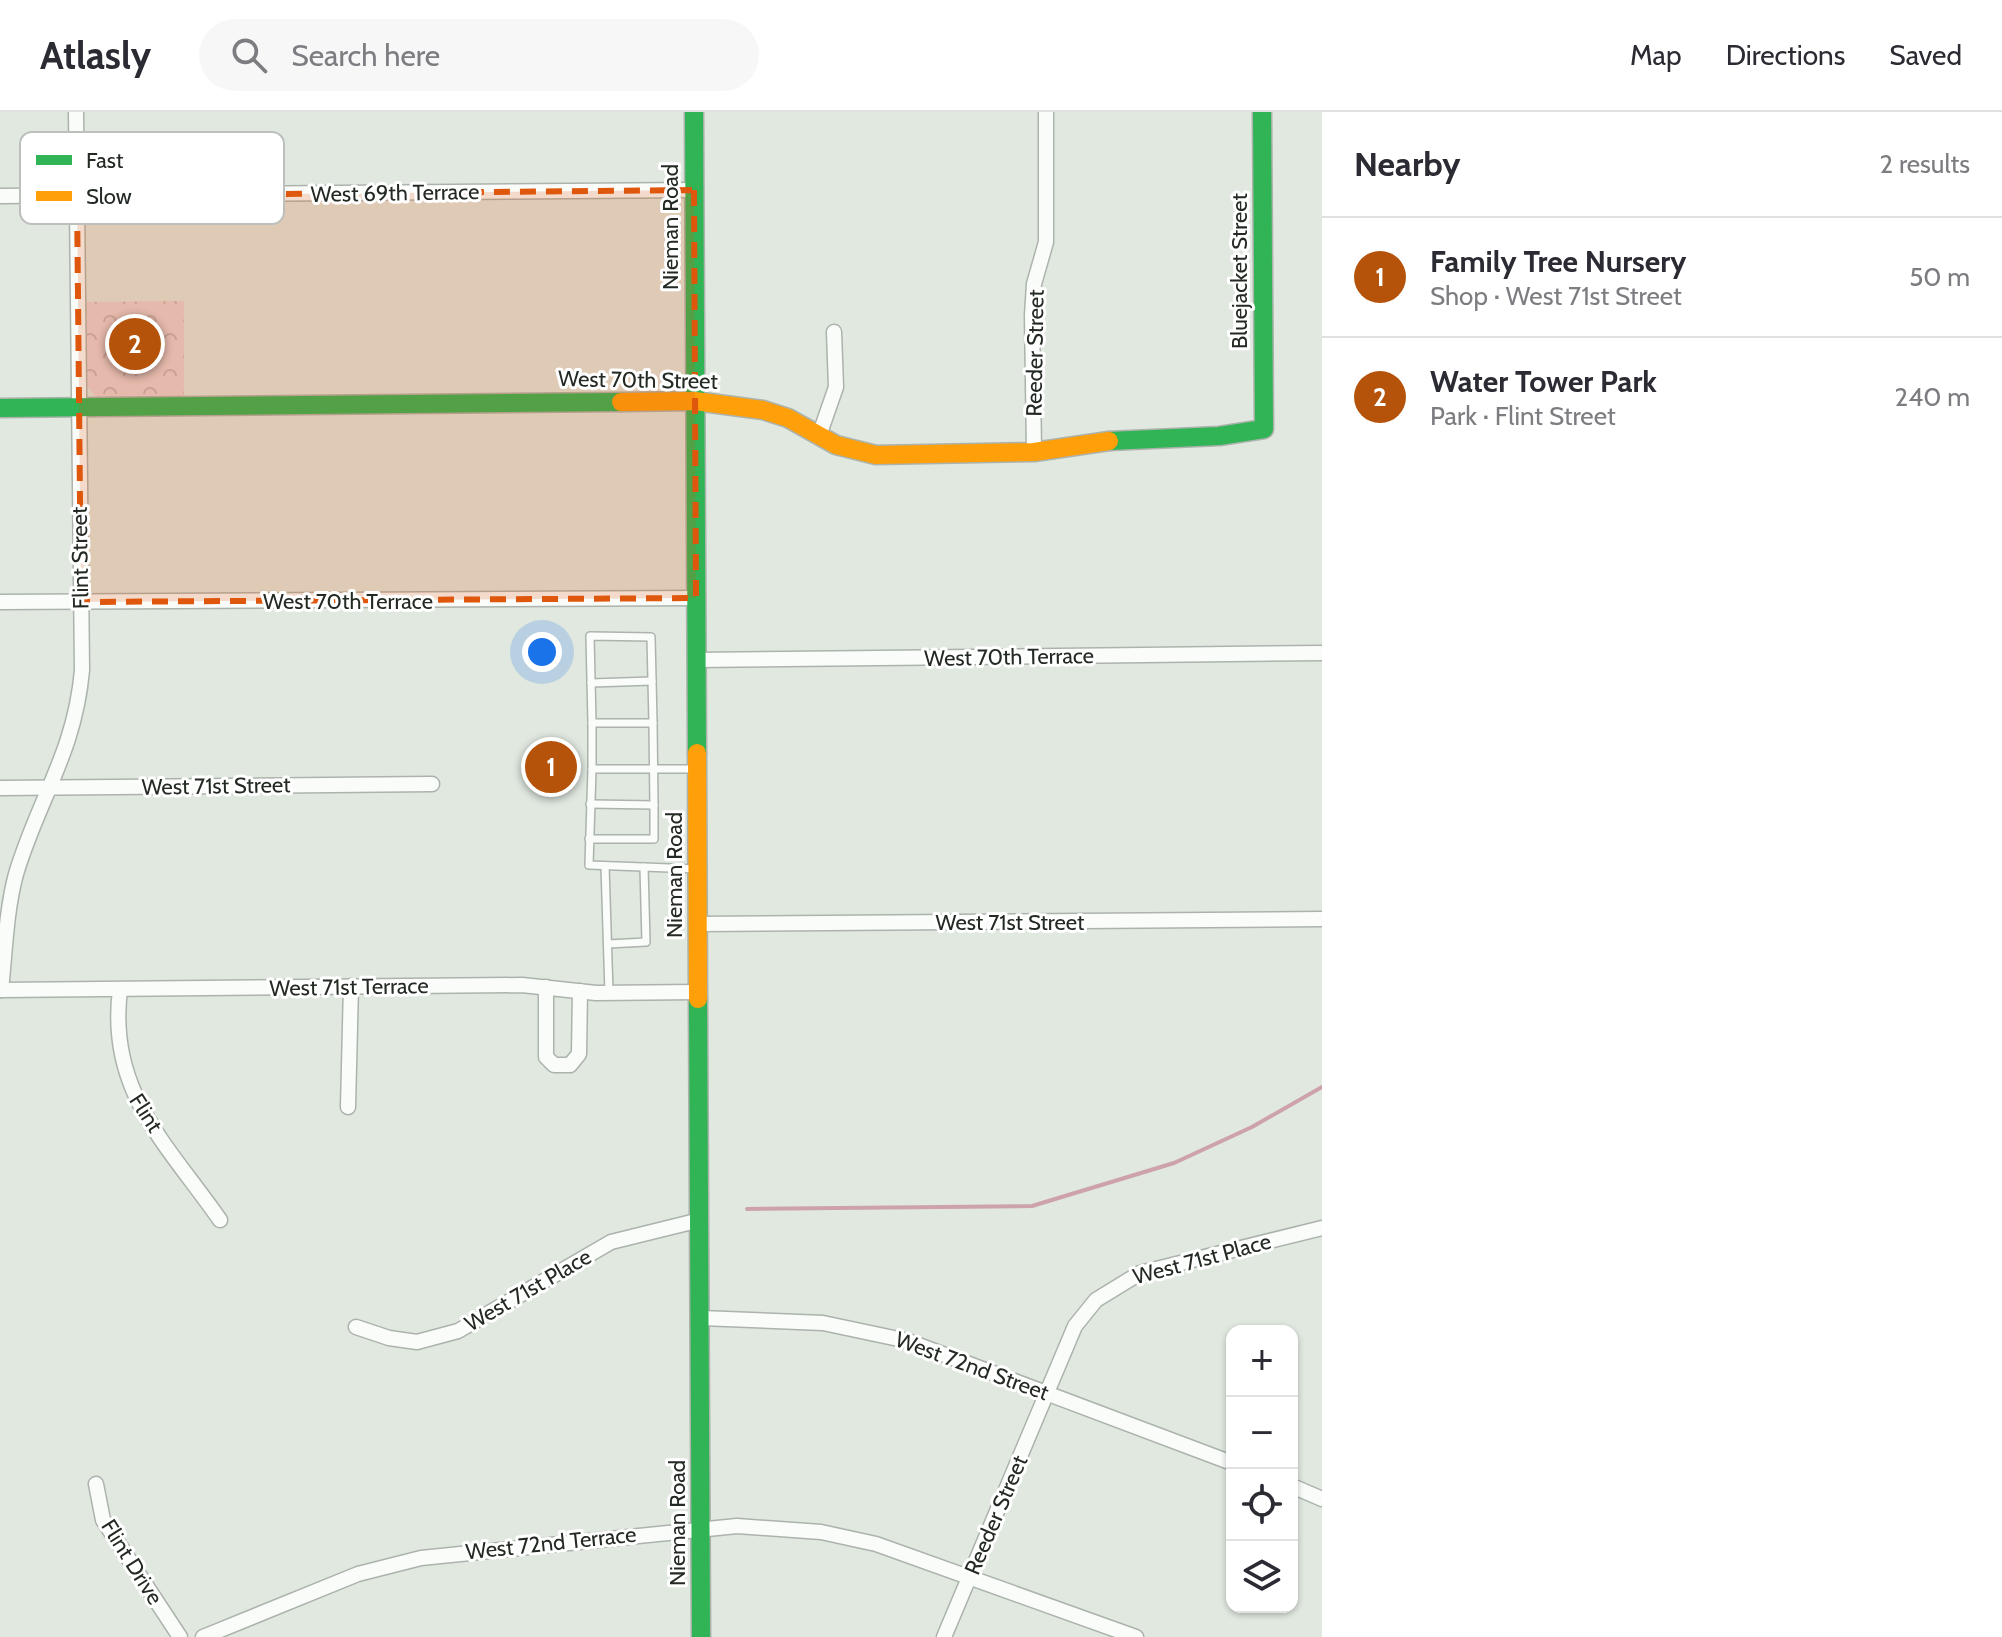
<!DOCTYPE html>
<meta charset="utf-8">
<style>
:root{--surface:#fff;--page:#f7f7f7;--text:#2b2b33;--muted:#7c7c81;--line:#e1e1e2;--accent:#b45309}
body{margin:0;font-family:Cabin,sans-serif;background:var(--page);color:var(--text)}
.controls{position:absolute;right:24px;bottom:24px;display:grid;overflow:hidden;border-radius:16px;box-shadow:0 2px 6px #0004}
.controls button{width:72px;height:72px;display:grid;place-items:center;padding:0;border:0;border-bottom:2px solid var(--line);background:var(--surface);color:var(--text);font:40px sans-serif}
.you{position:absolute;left:542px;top:540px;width:28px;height:28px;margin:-20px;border:6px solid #fff;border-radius:50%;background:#1a73e8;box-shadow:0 0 0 12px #1a73e833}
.badge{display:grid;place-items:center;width:52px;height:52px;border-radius:50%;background:var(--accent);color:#fff;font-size:26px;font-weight:700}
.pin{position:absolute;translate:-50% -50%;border:4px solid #fff;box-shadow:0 2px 8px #0006}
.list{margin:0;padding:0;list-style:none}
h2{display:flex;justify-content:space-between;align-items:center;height:104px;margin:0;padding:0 32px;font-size:34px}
h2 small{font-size:26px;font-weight:400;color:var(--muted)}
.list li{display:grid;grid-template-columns:52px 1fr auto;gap:24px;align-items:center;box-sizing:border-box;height:120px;padding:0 32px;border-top:2px solid var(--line)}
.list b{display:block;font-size:30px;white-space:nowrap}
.list p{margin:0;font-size:26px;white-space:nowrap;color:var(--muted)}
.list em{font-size:26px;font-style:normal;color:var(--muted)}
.icon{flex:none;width:44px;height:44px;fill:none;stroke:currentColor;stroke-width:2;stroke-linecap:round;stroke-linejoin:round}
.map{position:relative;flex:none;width:1322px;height:1525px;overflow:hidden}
header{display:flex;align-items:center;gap:48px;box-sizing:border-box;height:112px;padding:0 40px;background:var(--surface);border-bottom:2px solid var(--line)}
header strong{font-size:38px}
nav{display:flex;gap:44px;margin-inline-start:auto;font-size:28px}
.search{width:560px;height:72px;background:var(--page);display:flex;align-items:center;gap:20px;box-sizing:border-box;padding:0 28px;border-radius:44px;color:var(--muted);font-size:30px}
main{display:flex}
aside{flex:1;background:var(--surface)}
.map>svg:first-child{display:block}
.park{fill:url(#park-crowns)}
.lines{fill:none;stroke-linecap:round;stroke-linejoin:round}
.stream{stroke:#cea2a9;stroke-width:4}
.lane-casing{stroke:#acb3ac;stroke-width:10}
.street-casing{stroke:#acb3ac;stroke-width:17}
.fast-casing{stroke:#acb3ac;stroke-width:21}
.slow-casing{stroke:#acb3ac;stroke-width:21}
.lane{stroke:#fafcfa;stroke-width:7}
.street{stroke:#fafcfa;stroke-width:14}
.fast{stroke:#30b455;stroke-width:18}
.slow{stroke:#ff9f0a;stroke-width:18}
.marked{fill:#de570d;fill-opacity:0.2;stroke:#de570d;stroke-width:6;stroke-dasharray:16 10;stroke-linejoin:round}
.labels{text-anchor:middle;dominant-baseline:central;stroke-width:6;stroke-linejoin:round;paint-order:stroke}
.street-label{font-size:22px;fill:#232923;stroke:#fff}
.key{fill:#fff;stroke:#bdbfbd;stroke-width:2}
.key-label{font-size:22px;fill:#232923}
</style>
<header>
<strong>Atlasly</strong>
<div class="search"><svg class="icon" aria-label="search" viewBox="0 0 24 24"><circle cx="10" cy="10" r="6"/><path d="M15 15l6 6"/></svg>Search here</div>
<nav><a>Map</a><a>Directions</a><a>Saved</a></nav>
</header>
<main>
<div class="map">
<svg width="1322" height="1525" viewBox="0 0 1322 1525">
<defs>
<pattern id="park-crowns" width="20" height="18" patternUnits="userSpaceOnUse" patternTransform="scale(2)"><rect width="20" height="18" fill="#e8d2d2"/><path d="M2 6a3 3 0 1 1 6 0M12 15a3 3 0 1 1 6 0" fill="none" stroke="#c7b4b4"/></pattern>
</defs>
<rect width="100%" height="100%" fill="#e0e8e0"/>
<!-- park -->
<polygon class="park" points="184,189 184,285 97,286 87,274 86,190"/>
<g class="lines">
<!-- stream -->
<polyline class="stream" points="747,1097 1032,1094 1174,1051 1252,1015 1322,975"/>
<defs>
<g id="lane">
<polyline points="591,571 652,569"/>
<polyline points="592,611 590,524 651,525 653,611"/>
<polyline points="592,657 592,611 653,611 654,693"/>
<polyline points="695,657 592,657 589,753 697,757"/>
<polyline points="589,727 654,727 654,693 590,692"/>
<polyline points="605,754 609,881"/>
<polyline points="608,832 646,830 644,755"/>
</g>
<g id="street">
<polyline points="0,84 694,78"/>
<polyline points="819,324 836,275 834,220"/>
<polyline points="1034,340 1032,203 1034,172 1046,130 1046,0"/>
<polyline points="0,490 696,486"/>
<polyline points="696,548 1322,541"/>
<polyline points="0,676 432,672"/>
<polyline points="698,812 1322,807"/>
<polyline points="546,875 546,945 554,953 570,953 579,942 580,879"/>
<polyline points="0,878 522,873 596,881 698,880"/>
<path d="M 1,878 C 5,841 6,799 16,762 C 38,688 75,640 82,558 L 76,0"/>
<path d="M 120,878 C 107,978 166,1031 220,1108"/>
<polyline points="348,995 351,874"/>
<polyline points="701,1206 823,1211 908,1229 1232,1351"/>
<polyline points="356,1215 389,1226 417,1230 458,1219 611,1130 700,1108"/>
<polyline points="96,1372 103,1408 180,1525"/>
<polyline points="1292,1374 1322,1387"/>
<polyline points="203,1525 358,1462 421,1446 737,1414 821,1420 876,1432 1136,1525"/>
<polyline points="944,1525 1075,1214 1096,1188 1140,1161 1322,1116"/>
</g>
<g id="fast">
<polyline points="694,0 697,641"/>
<polyline points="0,296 621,290"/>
<polyline points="1109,329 1219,324 1264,317 1262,0"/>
<polyline points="698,887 701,1525"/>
</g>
<g id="slow">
<polyline points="621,290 695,289 763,298 788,306 836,333 876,343 1034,340 1109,329"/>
<polyline points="697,641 698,887"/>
</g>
</defs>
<!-- lane casing -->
<use href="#lane" class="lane-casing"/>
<!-- street casing -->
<use href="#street" class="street-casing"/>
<!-- fast casing -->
<use href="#fast" class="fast-casing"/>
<!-- slow casing -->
<use href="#slow" class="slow-casing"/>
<!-- lane -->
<use href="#lane" class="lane"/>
<!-- street -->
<use href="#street" class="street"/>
<!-- fast -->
<use href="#fast" class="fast"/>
<!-- slow -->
<use href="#slow" class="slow"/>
</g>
<!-- marked area -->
<path class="marked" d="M 694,78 L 696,486 L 81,490 L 77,84 Z"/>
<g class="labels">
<!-- street labels -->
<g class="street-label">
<text transform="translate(395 81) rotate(-1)">West 69th Terrace</text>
<text transform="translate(670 115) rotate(-90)">Nieman Road</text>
<text transform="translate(1239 159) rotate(-90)">Bluejacket Street</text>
<text transform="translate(1035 241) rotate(-89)">Reeder Street</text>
<text transform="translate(638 268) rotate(1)">West 70th Street</text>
<text transform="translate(80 446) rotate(-91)">Flint Street</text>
<text x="348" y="489">West 70th Terrace</text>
<text transform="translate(1009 545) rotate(-1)">West 70th Terrace</text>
<text transform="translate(216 674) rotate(-1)">West 71st Street</text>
<text transform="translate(674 763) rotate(-90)">Nieman Road</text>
<text x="1010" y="810">West 71st Street</text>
<text transform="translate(349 875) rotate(-1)">West 71st Terrace</text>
<text transform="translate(146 1001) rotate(57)">Flint</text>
<text transform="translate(1202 1147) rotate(-15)">West 71st Place</text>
<text transform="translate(528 1178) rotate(-30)">West 71st Place</text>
<text transform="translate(972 1254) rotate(20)">West 72nd Street</text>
<text transform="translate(996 1403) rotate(-67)">Reeder Street</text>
<text transform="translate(677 1411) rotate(-90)">Nieman Road</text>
<text transform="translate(551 1431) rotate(-6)">West 72nd Terrace</text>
<text transform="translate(132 1450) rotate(58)">Flint Drive</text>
</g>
</g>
<!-- legend -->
<rect x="20" y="20" width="264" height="92" rx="12" class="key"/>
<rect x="36" y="43" width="36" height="10" fill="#30b455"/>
<rect x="36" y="79" width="36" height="10" fill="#ff9f0a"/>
<g class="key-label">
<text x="86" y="56">Fast</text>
<text x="86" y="92">Slow</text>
</g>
</svg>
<div class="controls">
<button>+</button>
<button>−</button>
<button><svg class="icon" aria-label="locate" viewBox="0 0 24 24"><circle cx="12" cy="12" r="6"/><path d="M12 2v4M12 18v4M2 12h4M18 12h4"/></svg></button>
<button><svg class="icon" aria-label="layers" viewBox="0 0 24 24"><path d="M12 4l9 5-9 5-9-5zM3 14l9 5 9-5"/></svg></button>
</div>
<div class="you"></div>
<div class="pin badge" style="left:551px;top:655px">1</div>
<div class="pin badge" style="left:135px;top:232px">2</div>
</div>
<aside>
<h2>Nearby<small>2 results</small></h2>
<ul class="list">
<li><span class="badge">1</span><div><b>Family Tree Nursery</b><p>Shop · West 71st Street</p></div><em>50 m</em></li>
<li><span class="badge">2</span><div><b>Water Tower Park</b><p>Park · Flint Street</p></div><em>240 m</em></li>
</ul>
</aside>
</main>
